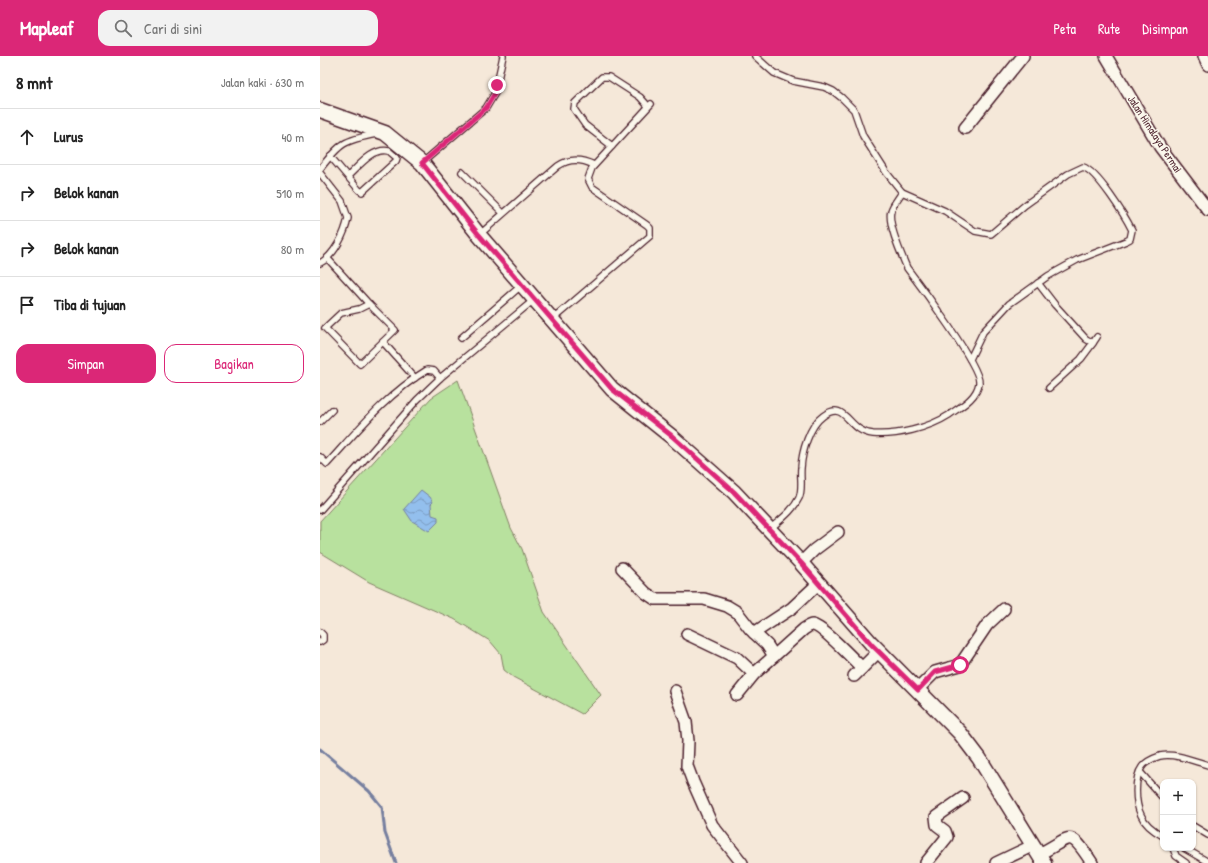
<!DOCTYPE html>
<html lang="id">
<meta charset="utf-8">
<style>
:root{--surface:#fff;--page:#f2f2f2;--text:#222;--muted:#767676;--line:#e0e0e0;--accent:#db2777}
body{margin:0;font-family:"Patrick Hand",sans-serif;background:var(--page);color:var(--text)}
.controls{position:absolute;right:12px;bottom:12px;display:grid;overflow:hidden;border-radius:8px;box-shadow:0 1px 3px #0004}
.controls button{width:36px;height:36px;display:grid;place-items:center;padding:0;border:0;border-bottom:1px solid var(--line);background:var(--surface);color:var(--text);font:20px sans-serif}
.stop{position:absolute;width:12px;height:12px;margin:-9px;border:3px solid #db2777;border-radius:50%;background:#fff}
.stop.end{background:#db2777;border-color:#fff;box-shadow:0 1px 4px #0008}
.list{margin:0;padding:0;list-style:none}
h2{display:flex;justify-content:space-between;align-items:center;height:52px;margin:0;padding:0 16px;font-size:17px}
h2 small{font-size:13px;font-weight:400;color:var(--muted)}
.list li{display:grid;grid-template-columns:26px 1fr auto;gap:12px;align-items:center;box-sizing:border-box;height:56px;padding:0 16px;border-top:1px solid var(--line)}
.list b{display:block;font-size:15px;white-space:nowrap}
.list em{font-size:13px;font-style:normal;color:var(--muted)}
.actions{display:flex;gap:8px;padding:12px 16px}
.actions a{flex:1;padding:9px 0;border:1px solid var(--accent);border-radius:12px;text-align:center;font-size:14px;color:var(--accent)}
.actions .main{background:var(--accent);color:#fff}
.icon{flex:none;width:22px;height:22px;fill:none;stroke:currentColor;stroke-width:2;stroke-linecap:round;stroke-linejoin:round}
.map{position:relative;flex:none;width:888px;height:807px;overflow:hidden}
header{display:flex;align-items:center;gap:24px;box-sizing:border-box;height:56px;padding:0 20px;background:var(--accent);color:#fff}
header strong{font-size:19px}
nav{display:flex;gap:22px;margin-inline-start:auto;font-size:14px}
.search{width:280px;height:36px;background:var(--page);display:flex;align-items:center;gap:10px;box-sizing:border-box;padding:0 14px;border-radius:12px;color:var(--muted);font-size:15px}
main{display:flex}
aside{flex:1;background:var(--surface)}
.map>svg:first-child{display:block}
.green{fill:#b8e19e;stroke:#818064}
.water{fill:url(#water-waves);stroke:#767f9f}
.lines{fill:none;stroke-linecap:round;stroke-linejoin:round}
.stream{stroke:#767f9f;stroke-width:3}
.service-casing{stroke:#4a1f2b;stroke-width:8}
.minor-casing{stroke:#4a1f2b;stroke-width:14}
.tertiary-casing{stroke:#4a1f2b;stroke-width:17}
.service{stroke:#fbf7ec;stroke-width:5.5}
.minor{stroke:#fbf7ec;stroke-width:11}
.tertiary{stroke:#fbf7ec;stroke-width:14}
.route{stroke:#db2777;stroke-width:5}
.labels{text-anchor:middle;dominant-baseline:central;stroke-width:3;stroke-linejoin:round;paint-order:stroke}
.street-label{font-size:11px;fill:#4a1f2b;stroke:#fbf7ec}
</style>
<header>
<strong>Mapleaf</strong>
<div class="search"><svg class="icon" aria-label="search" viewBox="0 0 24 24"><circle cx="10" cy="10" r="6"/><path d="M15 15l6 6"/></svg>Cari di sini</div>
<nav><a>Peta</a><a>Rute</a><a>Disimpan</a></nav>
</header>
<main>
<aside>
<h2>8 mnt<small>Jalan kaki · 630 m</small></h2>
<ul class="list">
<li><svg class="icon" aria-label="ahead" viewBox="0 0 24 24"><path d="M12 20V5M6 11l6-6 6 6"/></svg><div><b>Lurus</b></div><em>40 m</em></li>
<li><svg class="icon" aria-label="right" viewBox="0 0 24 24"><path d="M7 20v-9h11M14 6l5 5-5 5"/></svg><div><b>Belok kanan</b></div><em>510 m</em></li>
<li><svg class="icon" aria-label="right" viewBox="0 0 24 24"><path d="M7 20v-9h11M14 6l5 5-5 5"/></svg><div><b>Belok kanan</b></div><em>80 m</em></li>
<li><svg class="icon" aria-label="arrive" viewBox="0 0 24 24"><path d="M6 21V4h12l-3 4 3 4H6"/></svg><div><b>Tiba di tujuan</b></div></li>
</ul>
<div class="actions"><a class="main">Simpan</a><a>Bagikan</a></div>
</aside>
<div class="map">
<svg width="888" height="807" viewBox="0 0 888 807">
<defs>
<pattern id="water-waves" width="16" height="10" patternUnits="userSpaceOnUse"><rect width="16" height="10" fill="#93bfed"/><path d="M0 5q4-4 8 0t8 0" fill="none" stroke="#7a9bc0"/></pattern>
</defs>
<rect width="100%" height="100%" fill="#f5e8d9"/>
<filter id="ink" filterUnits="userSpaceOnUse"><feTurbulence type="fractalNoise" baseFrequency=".025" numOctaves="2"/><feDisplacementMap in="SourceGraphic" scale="8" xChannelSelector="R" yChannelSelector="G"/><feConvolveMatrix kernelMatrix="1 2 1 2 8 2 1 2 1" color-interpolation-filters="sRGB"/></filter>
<g filter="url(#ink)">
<!-- green -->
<polygon class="green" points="138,324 191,472 202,493 224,556 281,639 262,658 193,621 184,614 181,598 170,585 134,563 49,526 0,496 0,465 111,342"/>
<!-- water -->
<polygon class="water" points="101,434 110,441 113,446 111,448 112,459 118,461 118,466 109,475 92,465 84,453"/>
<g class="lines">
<!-- stream -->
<polyline class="stream" points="0,693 49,735 62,751 65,777 76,807"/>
<defs>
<g id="service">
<path d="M 435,0 L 454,17 L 473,25 L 504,31 L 513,35 L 522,42 L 534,54 L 543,80 L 566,116 L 582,136 C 579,142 573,148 571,155 C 567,167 582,200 587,212 C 600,229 661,311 659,327 C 657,342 640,351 629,359 C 609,372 576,380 553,378 C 526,375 527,343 503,360 C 489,370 482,396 481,412 C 480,422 483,433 479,442 C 473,455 460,464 450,473"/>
<polyline points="292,90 265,69 254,53 255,47 282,21 289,21 320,41 328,50"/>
<path d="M 10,100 L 39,134 L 42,136 L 76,105 L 77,102 L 69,95 C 53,91 38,111 28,120"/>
<polyline points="102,107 166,52 175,37 183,0"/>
<path d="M 0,113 C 20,87 24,84 57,78"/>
<polyline points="142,116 183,157"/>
<path d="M 0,117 L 22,145 L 28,162 C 25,178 14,200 0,207"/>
<path d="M 582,136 L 625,155 L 655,175 L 671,178 L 705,149 L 748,118 L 763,111 C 777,115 805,160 812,174 L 810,183 L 806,185 L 757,204 L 728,220 L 689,248 L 663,276 L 650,303"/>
<path d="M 159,179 L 238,110 C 250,102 261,103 274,109"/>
<polyline points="8,203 49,248"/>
<polyline points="718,227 735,249 766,283 773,287 761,303 729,332"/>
<polygon points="49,248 75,274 40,308 5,272 21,257 39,253"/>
<polyline points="233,263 330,180 330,172 327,169 272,131 268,123 272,112 331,48"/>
<polyline points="141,282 202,229"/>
<polyline points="63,286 95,322"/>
<polyline points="773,287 777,281"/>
<polyline points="0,366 12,354"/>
<path d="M 0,401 L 7,408 C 38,374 67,338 107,314 L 114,315 L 120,322"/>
<polyline points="0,454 97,344 120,322 215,243"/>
<polyline points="0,576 3,579 3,584 0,586"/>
<polyline points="820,716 843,742"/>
<polyline points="873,770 888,779"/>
<path d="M 843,780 C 834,775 825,769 821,759 C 815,747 814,722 822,711 C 826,705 834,702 840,700 C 856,697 873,705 888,709"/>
<polyline points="853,792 856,800 866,807"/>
<polyline points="864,792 888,806"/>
</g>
<g id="minor">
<polyline points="786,0 840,91 888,154"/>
<polyline points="884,0 888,9"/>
<polyline points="645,72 703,0"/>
<polyline points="481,507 494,494 518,476"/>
<polyline points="302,512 326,537 335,543 384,543 407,550 417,556 431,574 447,589 454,600"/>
<polyline points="434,577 472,552 499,527"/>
<polyline points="367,578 417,602 434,618"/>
<polyline points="534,620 559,595"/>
<polyline points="598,633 615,616 640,609 667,569 684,553"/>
<polyline points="355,635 366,666 368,685 367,710 373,726 392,769 422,807"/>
<path d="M 417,639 L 434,618 L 484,573 C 486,572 489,569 492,569 C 501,569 535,605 542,612"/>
<path d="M 719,798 C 752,782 748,770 772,807"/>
<polyline points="606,807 627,781 625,775 617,769 616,761 643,742"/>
<polyline points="676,807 714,789"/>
</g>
<polyline id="tertiary" points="0,54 65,77 102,107 159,179 292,333 352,381 414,436 481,507 551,587 640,677 659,702 724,807"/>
</defs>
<!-- service casing -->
<use href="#service" class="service-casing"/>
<!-- minor casing -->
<use href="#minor" class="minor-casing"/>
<!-- tertiary casing -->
<use href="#tertiary" class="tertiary-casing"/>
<!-- service -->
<use href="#service" class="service"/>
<!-- minor -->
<use href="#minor" class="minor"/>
<!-- tertiary -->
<use href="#tertiary" class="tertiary"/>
</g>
</g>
<g class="lines" filter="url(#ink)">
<!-- route -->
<polyline class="route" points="177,29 175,37 166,52 102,107 159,179 292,333 352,380 414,436 481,507 551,588 598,634 615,616 640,609"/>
</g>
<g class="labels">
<!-- street labels -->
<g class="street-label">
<text transform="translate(835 78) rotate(57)">Jalan Himalaya Permai</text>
</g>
</g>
</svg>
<div class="controls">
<button>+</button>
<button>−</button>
</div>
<div class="stop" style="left:640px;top:609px"></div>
<div class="stop end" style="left:177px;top:29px"></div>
</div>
</main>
